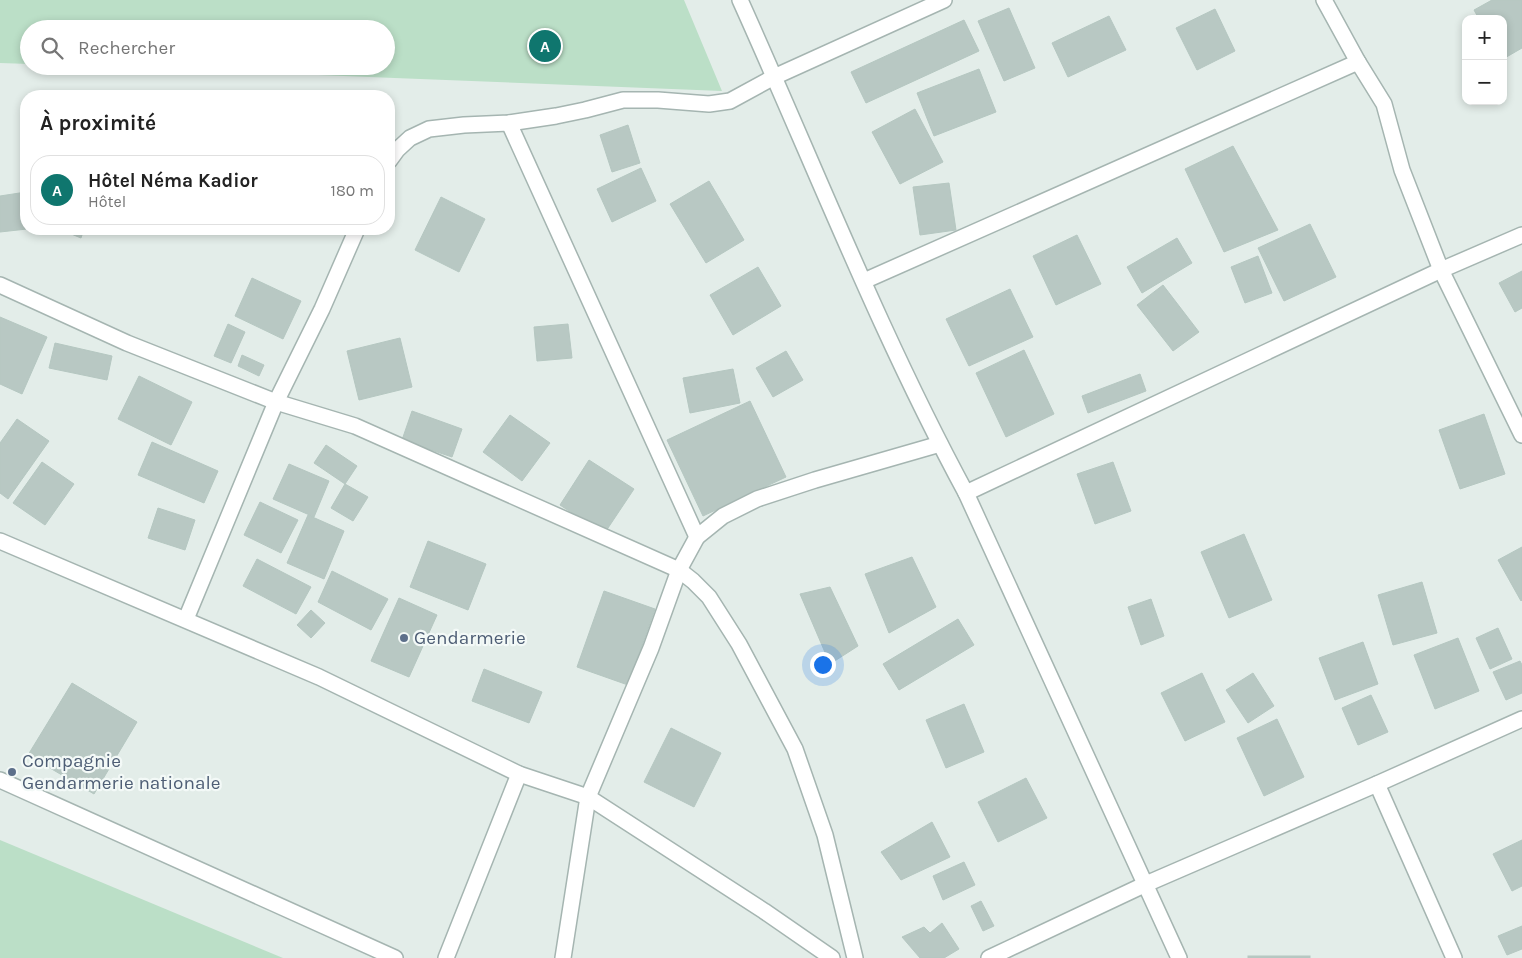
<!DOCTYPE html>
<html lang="fr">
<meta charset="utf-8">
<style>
:root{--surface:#fff;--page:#f6f6f6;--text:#222;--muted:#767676;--line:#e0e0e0;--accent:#0f766e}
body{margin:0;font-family:Karla,sans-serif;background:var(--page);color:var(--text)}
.controls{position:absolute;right:15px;top:15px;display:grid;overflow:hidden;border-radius:10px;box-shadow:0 2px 8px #0003}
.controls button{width:45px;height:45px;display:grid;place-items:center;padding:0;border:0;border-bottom:1px solid var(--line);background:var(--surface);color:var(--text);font:25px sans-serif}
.you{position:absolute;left:822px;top:664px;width:18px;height:18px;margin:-12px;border:4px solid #fff;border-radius:50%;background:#1a73e8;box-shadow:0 0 0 8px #1a73e833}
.badge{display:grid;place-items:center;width:32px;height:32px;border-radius:50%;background:var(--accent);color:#fff;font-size:16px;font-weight:700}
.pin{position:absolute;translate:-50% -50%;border:2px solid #fff;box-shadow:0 1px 5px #0006}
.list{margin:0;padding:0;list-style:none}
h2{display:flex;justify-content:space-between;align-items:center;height:65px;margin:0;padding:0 20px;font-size:21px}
h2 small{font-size:16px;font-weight:400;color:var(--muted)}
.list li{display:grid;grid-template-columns:32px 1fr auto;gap:15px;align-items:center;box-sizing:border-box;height:70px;margin:0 10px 10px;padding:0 10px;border:1px solid var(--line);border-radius:20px}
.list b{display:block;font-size:19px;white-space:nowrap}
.list p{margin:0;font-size:16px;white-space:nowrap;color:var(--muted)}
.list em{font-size:16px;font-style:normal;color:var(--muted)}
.icon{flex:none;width:28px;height:28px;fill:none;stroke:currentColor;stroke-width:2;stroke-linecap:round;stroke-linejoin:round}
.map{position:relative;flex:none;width:1522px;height:958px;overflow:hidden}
.search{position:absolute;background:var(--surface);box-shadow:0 2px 8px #0003;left:20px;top:20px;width:375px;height:55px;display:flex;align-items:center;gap:12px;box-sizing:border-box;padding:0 18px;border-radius:28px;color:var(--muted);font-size:19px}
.panel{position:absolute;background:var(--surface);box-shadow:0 2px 8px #0003;left:20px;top:90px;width:375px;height:145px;border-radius:20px}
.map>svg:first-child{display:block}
.green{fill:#bbdfc7}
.building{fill:#b8c8c3;stroke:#b5c7c1}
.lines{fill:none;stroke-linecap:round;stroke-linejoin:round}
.minor-casing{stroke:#a5b5b1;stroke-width:18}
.minor{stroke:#fff;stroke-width:15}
.service-dot{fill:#5c6f8a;stroke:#f3f9f7;stroke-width:2}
.labels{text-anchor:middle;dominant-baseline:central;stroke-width:4.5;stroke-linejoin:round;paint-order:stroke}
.service-label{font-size:19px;fill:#4e5e75;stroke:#f3f9f7;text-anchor:start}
</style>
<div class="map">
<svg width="1522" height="958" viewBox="0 0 1522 958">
<rect width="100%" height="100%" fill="#e3ede9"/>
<!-- green -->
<g class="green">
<polygon points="0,0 684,0 722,91 90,66 386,66 386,29 29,29 29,64 0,63"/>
<polygon points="0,840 283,958 0,958"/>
</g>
<!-- building -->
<g class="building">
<polygon points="1492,0 1522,0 1522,48 1503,59 1503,19 1479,19 1474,10"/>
<polygon points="1009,8 1035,68 1004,81 978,21"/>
<polygon points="1215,9 1235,51 1197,70 1176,28"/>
<polygon points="1109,16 1126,50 1068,77 1052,43"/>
<polygon points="964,20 979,51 866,103 851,72"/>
<polygon points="979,69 996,112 934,136 917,93"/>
<polygon points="915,109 943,162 900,184 872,132"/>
<polygon points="628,125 640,163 612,172 600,135"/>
<polygon points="1233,146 1278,230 1224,252 1185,169"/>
<polygon points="641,168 656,201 612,222 597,189"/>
<polygon points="709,181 744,240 706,263 670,204"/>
<polygon points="949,183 956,230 920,235 913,187"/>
<polygon points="26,192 27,229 0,232 0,196"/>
<polygon points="441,197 485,219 459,272 415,250"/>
<polygon points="1310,224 1336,277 1284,301 1258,248"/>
<polygon points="59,229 84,229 81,238"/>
<polygon points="1077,235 1101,284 1056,305 1033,256"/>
<polygon points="1177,238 1192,263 1142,293 1127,267"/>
<polygon points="1258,256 1272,293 1245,303 1231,267"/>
<polygon points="758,267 781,306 733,335 710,295"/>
<polygon points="1522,271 1522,308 1515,312 1499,283"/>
<polygon points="252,278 301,301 283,339 235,316"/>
<polygon points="1163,285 1199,332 1173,351 1137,305"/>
<polygon points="1010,289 1033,337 969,366 946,319"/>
<polygon points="0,317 47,337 22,394 0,384"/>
<polygon points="228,324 245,332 231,363 214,356"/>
<polygon points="568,324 572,358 537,361 534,327"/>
<polygon points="400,338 412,387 359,400 347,351"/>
<polygon points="55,343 112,356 107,380 49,368"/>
<polygon points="1024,350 1054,414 1006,437 976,373"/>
<polygon points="786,351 803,380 773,397 756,368"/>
<polygon points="242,355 264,365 259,376 238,366"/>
<polygon points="733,369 740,403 690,413 683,378"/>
<polygon points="1140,374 1146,391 1088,413 1082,396"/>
<polygon points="139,376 192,402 171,445 118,419"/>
<polygon points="750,401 786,477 703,516 667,440"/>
<polygon points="412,411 462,429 452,457 402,440"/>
<polygon points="1484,414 1505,474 1460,489 1439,430"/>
<polygon points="510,415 550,443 522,481 483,452"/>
<polygon points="17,419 49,441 8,499 0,493 0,443"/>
<polygon points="152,442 218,471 204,503 138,475"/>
<polygon points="326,445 357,466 345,484 314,463"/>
<polygon points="589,460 634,489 604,534 560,505"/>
<polygon points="42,462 74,484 45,525 13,503"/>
<polygon points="1113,462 1131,511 1095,524 1077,474"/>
<polygon points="289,464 329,481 314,517 273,499"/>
<polygon points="345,484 368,497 353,521 331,508"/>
<polygon points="260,502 298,520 281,553 244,535"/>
<polygon points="158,508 195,520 185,550 148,538"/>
<polygon points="308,515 344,531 324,579 287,563"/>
<polygon points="1244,534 1272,600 1229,618 1201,552"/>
<polygon points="428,541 486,564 468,610 410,587"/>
<polygon points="1522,547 1522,600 1521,601 1498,560"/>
<polygon points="912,557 936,607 889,633 865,574"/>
<polygon points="257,559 311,587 296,614 243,586"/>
<polygon points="332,571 388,599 371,630 318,602"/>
<polygon points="1422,582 1437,633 1393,645 1378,595"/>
<polygon points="830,587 858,646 830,664 800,594"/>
<polygon points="604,591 655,609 628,685 577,667"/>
<polygon points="399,598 437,615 409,677 371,661"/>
<polygon points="1151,599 1164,636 1141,645 1128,607"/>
<polygon points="311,610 325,623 311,638 297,625"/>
<polygon points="958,619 974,645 899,690 883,664"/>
<polygon points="1498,628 1512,659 1490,669 1476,638"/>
<polygon points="1458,638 1479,691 1435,709 1414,655"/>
<polygon points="1363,642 1378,684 1335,700 1319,658"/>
<polygon points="1520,661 1522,665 1522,693 1506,700 1493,672"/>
<polygon points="484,669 542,692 529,723 472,701"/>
<polygon points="1202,673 1225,722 1185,741 1161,693"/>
<polygon points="1253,673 1274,706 1248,723 1226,690"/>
<polygon points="72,683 137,722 94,794 28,755"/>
<polygon points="1371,695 1388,732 1358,745 1342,708"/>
<polygon points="964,704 984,752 946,768 926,720"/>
<polygon points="1277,719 1304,777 1264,796 1237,738"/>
<polygon points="671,728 721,753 694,807 644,782"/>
<polygon points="1026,778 1047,818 998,842 978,802"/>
<polygon points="932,822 950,857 901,880 881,852"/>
<polygon points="1522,840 1522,886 1512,891 1493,854"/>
<polygon points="964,862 975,885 943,900 933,876"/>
<polygon points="981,901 994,926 983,931 971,906"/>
<polygon points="942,923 959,949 944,958 920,958 902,937 924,927 930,933"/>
<polygon points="1522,926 1522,949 1507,955 1498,936"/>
<rect x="1248" y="956" width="62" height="2"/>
</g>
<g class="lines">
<defs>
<g id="minor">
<path d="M 740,0 C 814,164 880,334 966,493 L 1179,958"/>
<polyline points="1324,0 1358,62 1384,104 1402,170 1441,270 1522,435"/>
<polyline points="509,123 697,537"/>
<polyline points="389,161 397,150 410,138 429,129 464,125 509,123 556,116 585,110 623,100 658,100 709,104 730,101 774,77 944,0"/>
<polyline points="864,281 1358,62"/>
<polyline points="0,285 127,343 276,402 355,426 679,570 693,581 709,597 739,644 795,749 825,835 855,958"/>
<polyline points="966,493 1441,270 1522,235"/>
<polyline points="0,541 319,677 519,774 588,797 764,911 832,958"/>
<polyline points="186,619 276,402 322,309 357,229"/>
<polyline points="0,780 395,958"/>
<polyline points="1377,784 1454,958"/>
<polyline points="446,958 519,774"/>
<polyline points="563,958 588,797 651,648 679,570 697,537 723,516 757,499 815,480 940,444"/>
<polyline points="989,958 1146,884 1377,784 1522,719"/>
</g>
</defs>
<!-- minor casing -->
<use href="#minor" class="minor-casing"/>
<!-- minor -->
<use href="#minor" class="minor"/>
</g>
<!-- markers -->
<g class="service-dot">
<circle cx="404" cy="638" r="5"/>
<circle cx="12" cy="772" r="5"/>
</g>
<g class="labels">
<!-- service labels -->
<g class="service-label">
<text x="414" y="638">Gendarmerie</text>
<text x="22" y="761">Compagnie<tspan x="22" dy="22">Gendarmerie nationale</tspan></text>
</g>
</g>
</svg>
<div class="controls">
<button>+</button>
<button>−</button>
</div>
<div class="you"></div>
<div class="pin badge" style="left:545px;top:46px">A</div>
<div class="search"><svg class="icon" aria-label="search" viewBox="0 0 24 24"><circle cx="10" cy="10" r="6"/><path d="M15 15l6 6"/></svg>Rechercher</div>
<section class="panel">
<h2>À proximité<small></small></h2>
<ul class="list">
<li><span class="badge">A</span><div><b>Hôtel Néma Kadior</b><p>Hôtel</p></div><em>180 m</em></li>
</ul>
</section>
</div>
